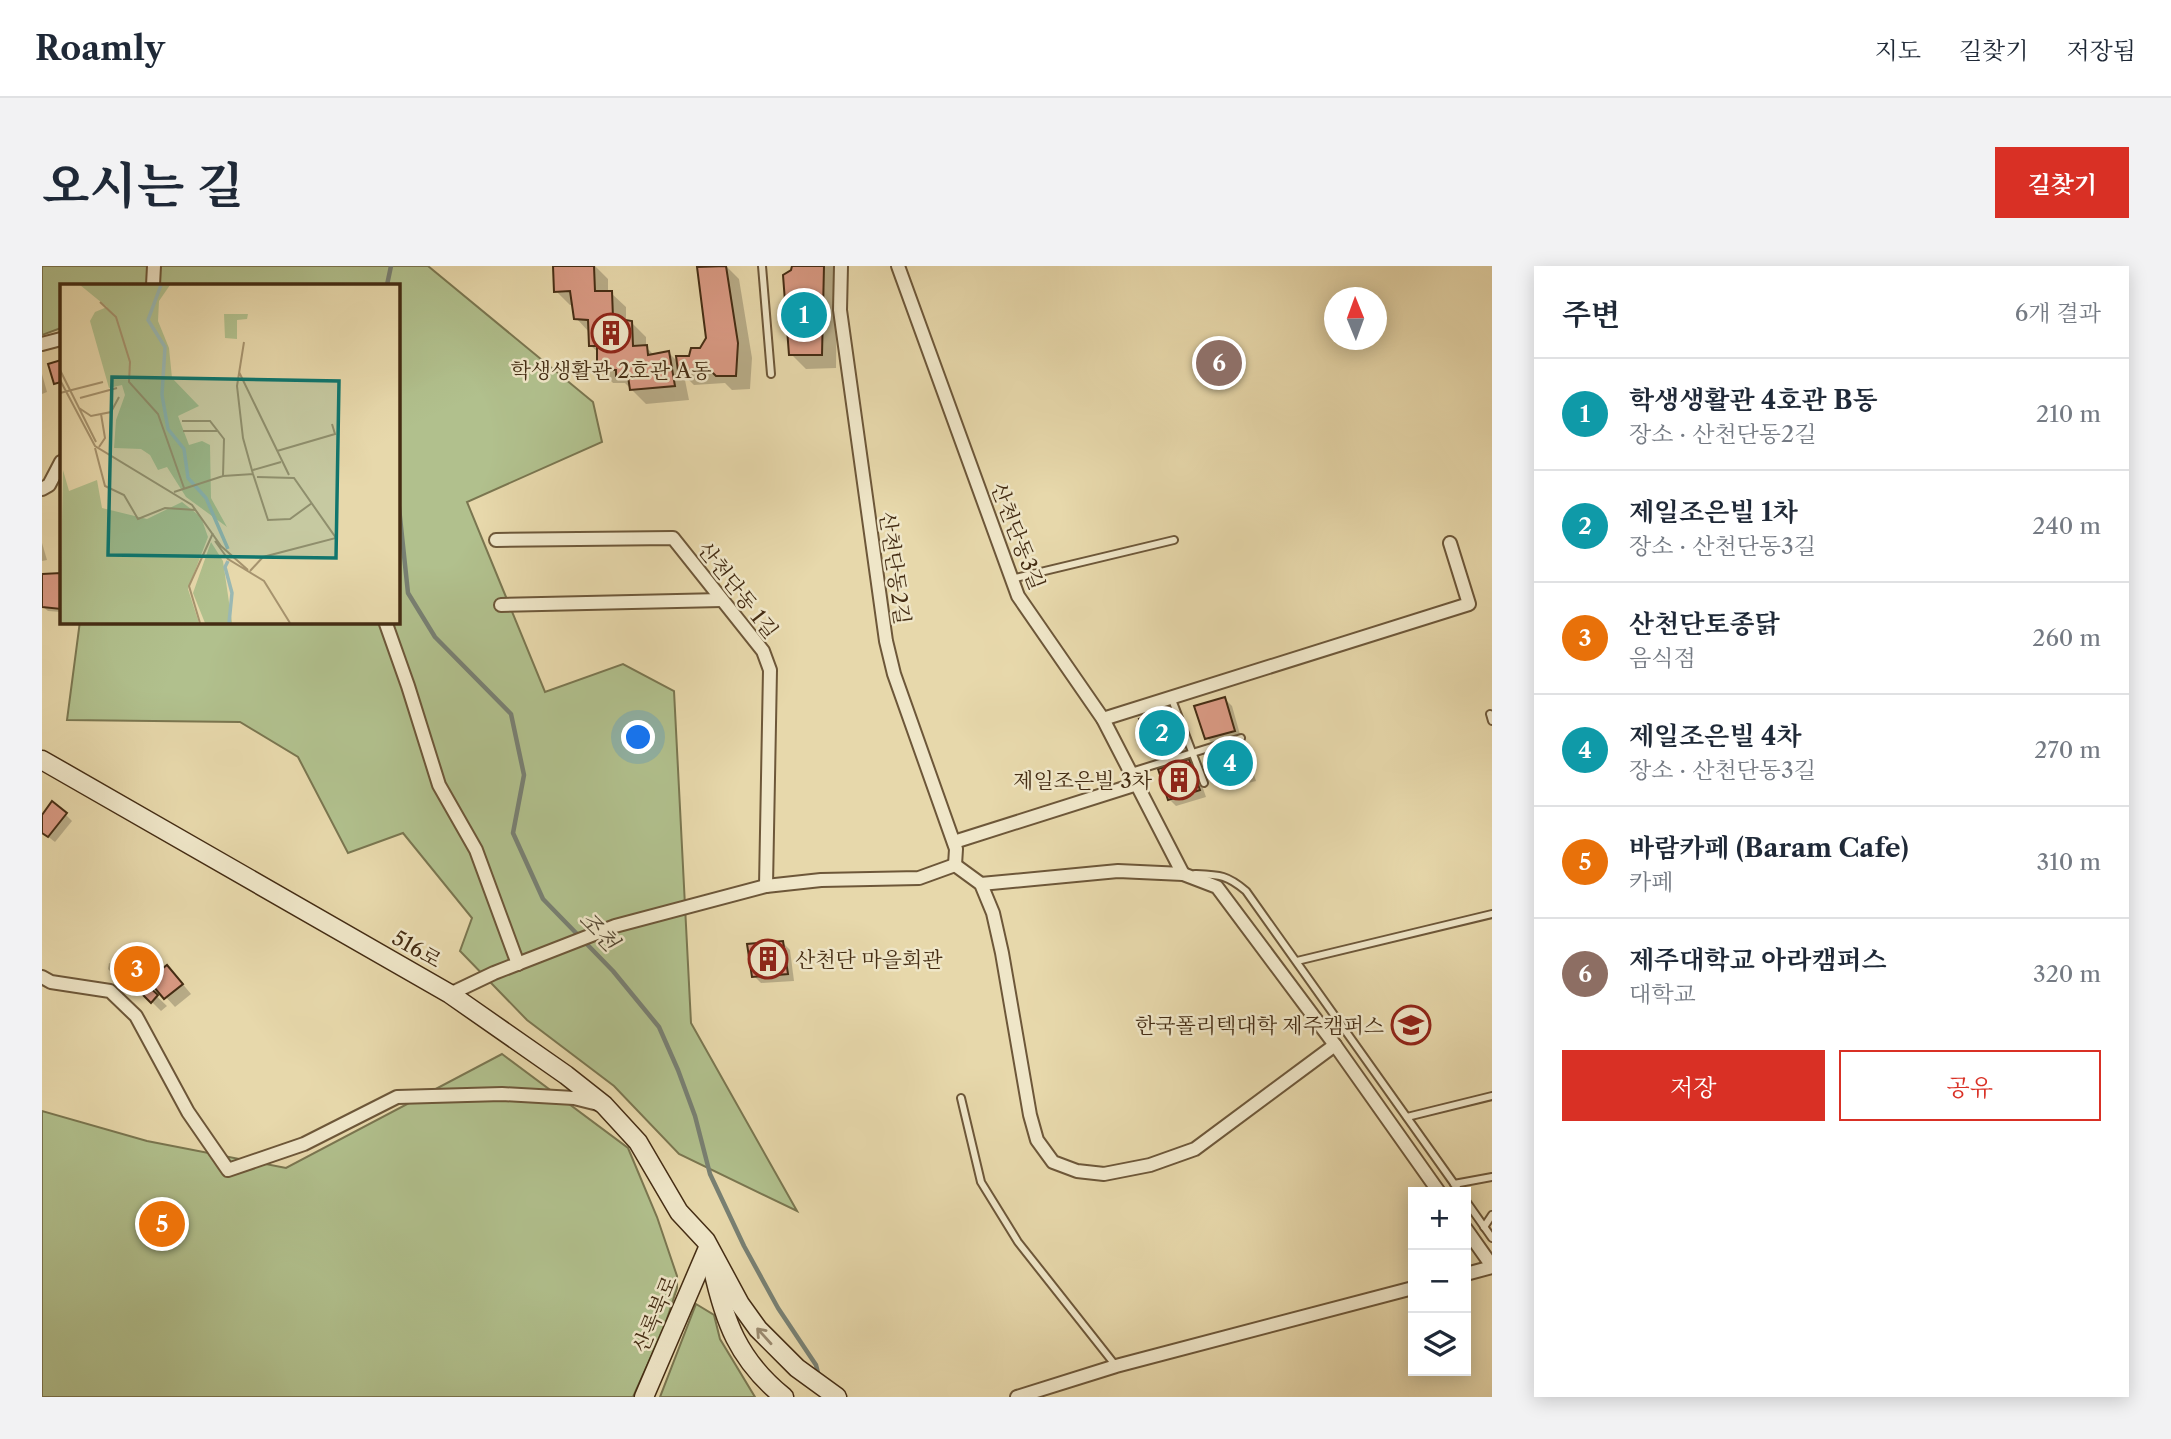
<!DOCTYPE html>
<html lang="ko">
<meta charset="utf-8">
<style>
:root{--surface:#fff;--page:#f2f2f3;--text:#1f2937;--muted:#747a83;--line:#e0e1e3;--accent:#d93025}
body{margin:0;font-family:"Libre Caslon Text","Noto Serif KR",serif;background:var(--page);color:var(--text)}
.controls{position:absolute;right:21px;bottom:21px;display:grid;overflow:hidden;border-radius:0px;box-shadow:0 4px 18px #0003}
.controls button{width:63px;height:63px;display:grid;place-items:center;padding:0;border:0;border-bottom:2px solid var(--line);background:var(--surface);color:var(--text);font:35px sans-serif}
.compass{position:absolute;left:1282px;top:21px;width:63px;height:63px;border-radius:50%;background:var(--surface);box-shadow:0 4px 18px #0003;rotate:359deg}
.you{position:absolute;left:597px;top:472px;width:24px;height:24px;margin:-18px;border:5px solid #fff;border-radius:50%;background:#1a73e8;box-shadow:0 0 0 10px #1a73e833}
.badge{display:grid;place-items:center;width:46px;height:46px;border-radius:50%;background:var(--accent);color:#fff;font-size:23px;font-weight:700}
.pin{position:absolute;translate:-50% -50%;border:4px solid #fff;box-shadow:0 2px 7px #0006}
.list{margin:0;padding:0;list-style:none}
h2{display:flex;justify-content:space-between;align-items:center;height:91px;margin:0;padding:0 28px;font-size:30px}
h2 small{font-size:23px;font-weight:400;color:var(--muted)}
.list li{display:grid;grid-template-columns:46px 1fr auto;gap:21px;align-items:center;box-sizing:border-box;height:112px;padding:0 28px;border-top:2px solid var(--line)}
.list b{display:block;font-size:26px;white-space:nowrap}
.list p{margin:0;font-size:23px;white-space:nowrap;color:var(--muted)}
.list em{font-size:23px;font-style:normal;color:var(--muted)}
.actions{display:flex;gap:14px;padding:21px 28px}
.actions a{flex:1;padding:16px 0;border:2px solid var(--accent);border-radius:0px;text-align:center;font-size:24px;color:var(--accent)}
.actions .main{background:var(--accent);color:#fff}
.icon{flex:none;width:38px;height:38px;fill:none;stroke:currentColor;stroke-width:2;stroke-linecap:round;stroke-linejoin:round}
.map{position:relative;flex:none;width:1450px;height:1131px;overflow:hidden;border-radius:0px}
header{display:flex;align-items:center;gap:42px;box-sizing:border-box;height:98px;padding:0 35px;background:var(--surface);border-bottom:2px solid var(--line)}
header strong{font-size:33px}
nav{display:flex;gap:38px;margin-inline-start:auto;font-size:24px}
.intro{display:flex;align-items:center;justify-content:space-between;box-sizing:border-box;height:168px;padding:0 42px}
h1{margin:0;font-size:49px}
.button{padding:18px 32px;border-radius:0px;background:var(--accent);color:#fff;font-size:24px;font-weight:700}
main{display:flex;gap:42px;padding:0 42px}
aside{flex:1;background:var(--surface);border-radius:0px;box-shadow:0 4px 18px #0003}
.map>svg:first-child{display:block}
.green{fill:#b1c08d;stroke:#7a7650;stroke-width:2}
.shadow{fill:#0003}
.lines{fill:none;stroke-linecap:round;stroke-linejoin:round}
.stream{stroke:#788073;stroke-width:4.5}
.building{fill:#da9a84;stroke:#442c13;stroke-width:2}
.lane-casing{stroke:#6d5739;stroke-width:10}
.street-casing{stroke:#6d5739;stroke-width:16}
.secondary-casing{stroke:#442c13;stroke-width:21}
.lane{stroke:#efe6c8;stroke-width:6}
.street{stroke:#efe6c8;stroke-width:12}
.secondary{stroke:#efe6c8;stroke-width:18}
.oneway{stroke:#9a896e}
.labels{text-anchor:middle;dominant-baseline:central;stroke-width:5;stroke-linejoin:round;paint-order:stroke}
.poi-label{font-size:21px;fill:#442c13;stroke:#efe6c8;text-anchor:end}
.street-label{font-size:21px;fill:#442c13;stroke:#efe6c8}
.water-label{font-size:23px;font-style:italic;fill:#554833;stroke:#efe6c8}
.inset-river{fill:none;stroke:#9ab8b3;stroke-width:3.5}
.inset-road{fill:none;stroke:#a6936e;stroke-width:2}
.view{fill:#0f766e;fill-opacity:0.15;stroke:#0f766e;stroke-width:3.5}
.inset-edge{fill:none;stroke:#442c13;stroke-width:3.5}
</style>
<header>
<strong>Roamly</strong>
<nav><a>지도</a><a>길찾기</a><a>저장됨</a></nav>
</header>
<div class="intro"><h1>오시는 길</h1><a class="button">길찾기</a></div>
<main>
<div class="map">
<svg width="1450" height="1131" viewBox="0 0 1450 1131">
<rect width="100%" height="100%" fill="#e7d8ab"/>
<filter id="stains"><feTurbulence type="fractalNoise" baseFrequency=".00286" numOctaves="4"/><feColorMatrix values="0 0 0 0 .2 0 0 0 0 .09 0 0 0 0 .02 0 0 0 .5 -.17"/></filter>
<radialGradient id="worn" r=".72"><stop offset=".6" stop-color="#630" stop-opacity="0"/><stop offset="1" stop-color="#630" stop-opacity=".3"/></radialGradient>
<!-- green -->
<g class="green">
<polygon points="0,0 386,0 551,136 560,176 425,236 503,426 581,398 632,425 649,757 755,945 637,888 572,820 485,754 418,685 430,652 361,567 306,587 256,491 198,456 25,454 38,355 355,355 355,19 19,19 19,62 0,69"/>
<polygon points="460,788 586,882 615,951 635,1010 635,1022 622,1062 591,1131 0,1131 0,845 105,875 244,902"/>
<polygon points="654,1038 672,1049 678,1073 713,1131 618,1131"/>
</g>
<!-- shadow -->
<g class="shadow">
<polygon points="513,0 553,0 566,13 566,27 569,27 584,41 584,55 589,56 604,71 604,81 613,90 627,87 637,97 659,84 666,73 657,2 684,0 697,13 710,92 708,123 690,124 683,117 652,119 642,109 647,134 604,138 583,117 571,117 557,102 557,87 549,80 548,67 534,52 532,39 528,39 514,25"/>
<polygon points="752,0 799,0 795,23 794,102 764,103 749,88"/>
<polygon points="0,108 5,126 0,128"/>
<polygon points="0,277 5,294 0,295"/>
<polygon points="19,309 19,346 6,345 1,341 1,310"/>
<polygon points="1183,433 1190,440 1199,472 1172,479 1165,472"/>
<polygon points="1129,445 1136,452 1148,488 1118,496 1111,489"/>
<polygon points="1198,480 1205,486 1214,515 1186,522 1179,515"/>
<polygon points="1147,495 1154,502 1164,531 1134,540 1127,533"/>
<polygon points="24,549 30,555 13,576 0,566 0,552"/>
<polygon points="741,677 748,684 752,715 719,717 712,710"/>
<polygon points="74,690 109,705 114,710 134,710 149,728 133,741 109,715 105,721 125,740 119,745 99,725 105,719 88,707 86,715 76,713 66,703 67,697 80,700 73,693"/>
</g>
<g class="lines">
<!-- stream -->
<g class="stream">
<polyline points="345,19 349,0"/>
<polyline points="355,223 366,327 393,371 469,448 482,509 471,567 501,633 571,705 617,761 636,804 653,850 668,908 702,980 736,1042 774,1099 777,1111"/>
</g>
</g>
<!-- building -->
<g class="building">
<polygon points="511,0 552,0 553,25 570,25 571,52 590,55 591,80 605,79 606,89 627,85 633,120 588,124 586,110 574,110 574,104 555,103 555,80 547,80 546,54 532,53 528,25 512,26"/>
<polygon points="684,0 696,77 694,110 674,110 668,104 636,105 634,90 647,90 649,82 658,82 664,72 655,1"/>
<polygon points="750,0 782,0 780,89 747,89 741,9 749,4"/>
<polygon points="19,94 19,116 12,118 6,98"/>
<polygon points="19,307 19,343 0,341 0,308"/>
<polygon points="1183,431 1193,465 1163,473 1152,440"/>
<polygon points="1130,443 1143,481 1109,490 1097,453"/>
<polygon points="1199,478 1208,508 1177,516 1168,486"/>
<polygon points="1147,493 1158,524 1126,534 1116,503"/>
<polygon points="10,535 25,547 6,571 0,567 0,549"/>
<polygon points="741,675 746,708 710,711 705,678"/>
<polygon points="89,689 110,704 101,717 80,702"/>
<polygon points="125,699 141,718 122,733 106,714"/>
<polygon points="104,718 116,729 109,737 97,725"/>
</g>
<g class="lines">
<defs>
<g id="lane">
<polyline points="720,0 729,108"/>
<polyline points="969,313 1132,274"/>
<polyline points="1129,431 1162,517"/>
<polyline points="1448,448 1450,455"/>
<polyline points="1089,506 1199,472"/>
<path d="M 1153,608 C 1178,609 1185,609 1204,625 L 1418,926"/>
<polyline points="1255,695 1450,648"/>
<polyline points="919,832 939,916 976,976 1074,1100"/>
<polyline points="1365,851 1450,830"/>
<polyline points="1412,918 1450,911"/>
<polyline points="1424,935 1450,972"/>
<polyline points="1442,961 1450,949"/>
</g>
<g id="street">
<polyline points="799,0 798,44 844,375 852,408 914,583 913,599"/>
<polyline points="856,0 976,330 1061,453 1141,608"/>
<polyline points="111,19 112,0"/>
<polyline points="0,78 19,73"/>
<polyline points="0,223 7,219 19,196"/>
<polyline points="454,274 631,272 721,385 728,404 724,620"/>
<polyline points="459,339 680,334"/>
<polyline points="343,355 366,420 397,519 434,584 476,698"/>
<polyline points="1061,453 1427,338 1408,277"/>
<polyline points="912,576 1095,518"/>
<polyline points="913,599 939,618 951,647 960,687 988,849 995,874 1011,896 1035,905 1062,908 1108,899 1153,883 1293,779"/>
<polyline points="939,618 1076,605 1141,608 1175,621 1293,779 1397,926"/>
<polyline points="0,711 9,716 68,725 94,750 146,846 186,904 262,878 355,831 460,828 532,832 556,838"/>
<polyline points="408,728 452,707 573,660 724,620 779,614 877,612 913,599"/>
<polyline points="1424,963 1450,1000"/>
<polyline points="1424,1008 1450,1001"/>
<polyline points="975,1131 1074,1100 1371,1022"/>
</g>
<g id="secondary">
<polyline points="0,494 408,728 524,809 562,839 596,876 637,946 664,975 698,1038 716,1063 755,1102 795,1131"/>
<path d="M 670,999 C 682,1055 696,1094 742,1131"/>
<polyline points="602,1131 666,982"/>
</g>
</defs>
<!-- lane casing -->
<use href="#lane" class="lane-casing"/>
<!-- street casing -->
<use href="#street" class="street-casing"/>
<!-- secondary casing -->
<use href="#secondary" class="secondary-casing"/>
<!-- lane -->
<use href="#lane" class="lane"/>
<!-- street -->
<use href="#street" class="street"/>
<!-- secondary -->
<use href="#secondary" class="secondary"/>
</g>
<!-- one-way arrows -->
<defs><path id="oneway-shaft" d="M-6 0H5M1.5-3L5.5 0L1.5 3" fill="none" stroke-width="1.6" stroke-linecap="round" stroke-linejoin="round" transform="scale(1.75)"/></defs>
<use class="oneway" href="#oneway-shaft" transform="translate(722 1070) rotate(-132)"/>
<!-- icons -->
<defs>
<symbol id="building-ring" viewBox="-11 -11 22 22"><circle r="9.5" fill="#efe6c8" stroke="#8f2418" stroke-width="1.5"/><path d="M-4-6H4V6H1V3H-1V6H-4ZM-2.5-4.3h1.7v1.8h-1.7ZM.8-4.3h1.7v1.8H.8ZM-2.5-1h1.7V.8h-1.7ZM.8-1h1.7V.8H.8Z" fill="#8f2418"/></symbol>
<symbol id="university-ring" viewBox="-11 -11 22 22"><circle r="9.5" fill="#efe6c8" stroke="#8f2418" stroke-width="1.5"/><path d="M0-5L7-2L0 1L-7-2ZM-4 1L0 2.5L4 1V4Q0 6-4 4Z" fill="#8f2418"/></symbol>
</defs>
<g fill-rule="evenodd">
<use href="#building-ring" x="547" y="45" width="44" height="44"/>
<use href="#building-ring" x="1115" y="492" width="44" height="44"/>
<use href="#building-ring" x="704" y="671" width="44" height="44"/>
<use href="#university-ring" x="1347" y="737" width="44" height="44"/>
</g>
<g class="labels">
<!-- poi labels -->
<g class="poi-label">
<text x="569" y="104" text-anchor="middle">학생생활관 2호관 A동</text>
<text x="1110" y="514">제일조은빌 3차</text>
<text x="753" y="693" text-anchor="start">산천단 마을회관</text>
<text x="1342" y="759">한국폴리텍대학 제주캠퍼스</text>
</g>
<!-- street labels -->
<g class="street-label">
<text transform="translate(976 270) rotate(69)">산천단동3길</text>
<text transform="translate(853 302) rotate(82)">산천단동2길</text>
<text transform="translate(696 324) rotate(52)">산천단동 1길</text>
<text transform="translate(375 683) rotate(30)">516로</text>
<text transform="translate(613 1048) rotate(-67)">산록북로</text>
</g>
<!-- water labels -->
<g class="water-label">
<text transform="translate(557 665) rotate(46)">조천</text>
</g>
</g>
<!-- overview -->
<g transform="translate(18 18)">
<rect width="340" height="340" fill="#e7d8ab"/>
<path d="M 20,1 L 110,1 L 99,17 L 98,37 L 109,64 L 112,94 L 139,122 L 118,132 L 129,161 L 142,157 L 150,161 L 151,214 L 167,243 L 126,213 L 107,183 L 98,186 L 90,171 L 81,165 L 54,164 L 56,136 L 65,111 L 62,101 L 49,104 L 30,37 L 35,28 L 47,23 ZM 164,30 L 188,30 L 187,35 L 177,36 L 177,55 L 165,54 ZM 3,186 L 9,207 L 37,196 L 42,224 L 87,235 L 122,218 L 141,233 L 148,253 L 128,305 L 139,339 L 0,339 ZM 151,258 L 163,277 L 172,339 L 145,339 L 133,309 Z" fill="#b1c08d"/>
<path class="inset-river" d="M 101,1 L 88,36 L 105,63 L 102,111 L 108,145 L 124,165 L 128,194 L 146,214 L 168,265M 168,277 L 165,283 L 172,309 L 169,339"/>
<path class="inset-road" d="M 40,18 L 56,33 L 70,78 L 69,98 L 98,130 L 124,204M 184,58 L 177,102 L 183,154 L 193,190M 0,86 L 36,158M 179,88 L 229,191M 0,96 L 35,162 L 132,221 L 161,262 L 188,286M 0,109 L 43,98M 20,114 L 57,104M 19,124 L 31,132 L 51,128 L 59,113M 122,137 L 150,137 L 164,155 L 163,192M 123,147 L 157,147M 39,163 L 45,154 L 41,130M 35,164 L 45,202 L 64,211 L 78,235 L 105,224 L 136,226M 217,167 L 275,150 L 272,140M 193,186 L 221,178M 114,208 L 163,192 L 193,190 L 208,236 L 230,235 L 252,219M 155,257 L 168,275 L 204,297 L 230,339M 190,287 L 203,273 L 276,254 L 234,194 L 197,193M 140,339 L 129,302 L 153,249"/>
<path class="view" d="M 52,93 L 279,97 L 276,274 L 48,271 Z"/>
<rect width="340" height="340" class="inset-edge"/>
</g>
<rect width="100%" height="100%" filter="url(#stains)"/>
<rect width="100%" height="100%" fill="url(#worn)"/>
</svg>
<div class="controls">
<button>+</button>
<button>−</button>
<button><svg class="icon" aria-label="layers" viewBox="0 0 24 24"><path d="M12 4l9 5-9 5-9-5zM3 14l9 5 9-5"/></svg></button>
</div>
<svg class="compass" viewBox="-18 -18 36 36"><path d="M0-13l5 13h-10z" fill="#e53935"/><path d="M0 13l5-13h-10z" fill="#747a83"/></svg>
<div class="you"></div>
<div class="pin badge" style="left:762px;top:49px;background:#0f9aa8">1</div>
<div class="pin badge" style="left:1120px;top:467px;background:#0f9aa8">2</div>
<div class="pin badge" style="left:95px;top:703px;background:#e8710a">3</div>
<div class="pin badge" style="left:1188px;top:497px;background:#0f9aa8">4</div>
<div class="pin badge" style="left:120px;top:958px;background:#e8710a">5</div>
<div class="pin badge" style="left:1177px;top:97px;background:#8d6e63">6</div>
</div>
<aside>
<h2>주변<small>6개 결과</small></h2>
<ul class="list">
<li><span class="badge" style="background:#0f9aa8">1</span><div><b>학생생활관 4호관 B동</b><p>장소 · 산천단동2길</p></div><em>210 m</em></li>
<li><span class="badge" style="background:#0f9aa8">2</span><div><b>제일조은빌 1차</b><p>장소 · 산천단동3길</p></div><em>240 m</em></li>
<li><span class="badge" style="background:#e8710a">3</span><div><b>산천단토종닭</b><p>음식점</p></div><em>260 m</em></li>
<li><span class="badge" style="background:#0f9aa8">4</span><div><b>제일조은빌 4차</b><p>장소 · 산천단동3길</p></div><em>270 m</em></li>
<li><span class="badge" style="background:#e8710a">5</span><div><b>바람카페 (Baram Cafe)</b><p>카페</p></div><em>310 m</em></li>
<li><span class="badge" style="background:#8d6e63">6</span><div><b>제주대학교 아라캠퍼스</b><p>대학교</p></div><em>320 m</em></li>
</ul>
<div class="actions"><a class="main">저장</a><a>공유</a></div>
</aside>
</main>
